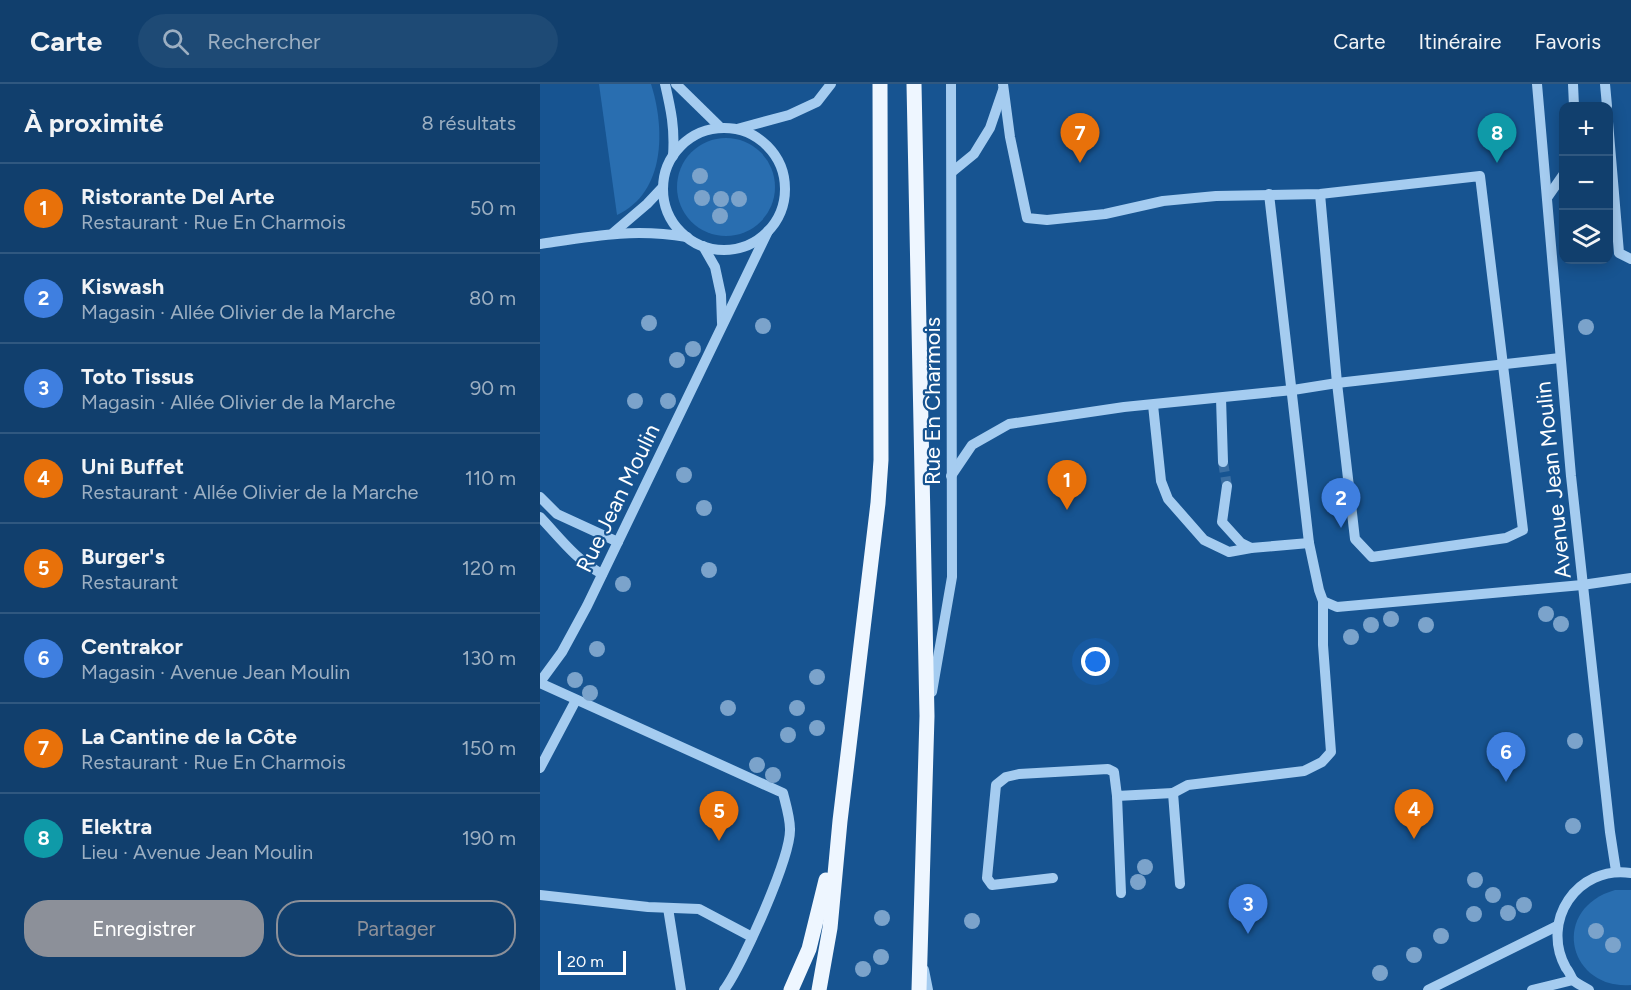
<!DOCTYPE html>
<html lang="fr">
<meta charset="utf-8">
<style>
:root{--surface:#113f6d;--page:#1e4a75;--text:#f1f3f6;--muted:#9cafc2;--line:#305880;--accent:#8c9099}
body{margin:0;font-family:Figtree,sans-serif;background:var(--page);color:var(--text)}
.controls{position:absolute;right:18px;top:18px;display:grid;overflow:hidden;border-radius:12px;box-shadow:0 3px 15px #0003}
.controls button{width:54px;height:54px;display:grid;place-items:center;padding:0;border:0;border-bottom:2px solid var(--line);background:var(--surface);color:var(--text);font:30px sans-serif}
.scale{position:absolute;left:18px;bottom:15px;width:68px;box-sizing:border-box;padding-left:6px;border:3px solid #fff;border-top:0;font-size:16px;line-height:21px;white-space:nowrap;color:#fff;-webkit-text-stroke:4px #175491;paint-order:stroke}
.you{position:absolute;left:556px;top:578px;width:21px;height:21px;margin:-15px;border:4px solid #fff;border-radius:50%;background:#1a73e8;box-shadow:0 0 0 9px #1a73e833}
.badge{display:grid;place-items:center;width:39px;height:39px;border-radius:50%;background:var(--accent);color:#fff;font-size:20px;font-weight:700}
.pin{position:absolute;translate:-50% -50px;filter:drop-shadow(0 2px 3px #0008)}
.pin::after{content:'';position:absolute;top:32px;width:21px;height:18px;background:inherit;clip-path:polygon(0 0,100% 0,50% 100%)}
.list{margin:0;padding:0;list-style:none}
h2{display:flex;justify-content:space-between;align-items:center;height:78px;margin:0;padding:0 24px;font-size:26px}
h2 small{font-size:20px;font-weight:400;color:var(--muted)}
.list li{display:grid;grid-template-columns:39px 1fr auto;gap:18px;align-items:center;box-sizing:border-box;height:90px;padding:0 24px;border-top:2px solid var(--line)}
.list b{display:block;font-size:22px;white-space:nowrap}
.list p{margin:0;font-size:20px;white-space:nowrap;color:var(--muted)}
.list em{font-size:20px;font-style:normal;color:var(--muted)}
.actions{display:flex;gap:12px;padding:18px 24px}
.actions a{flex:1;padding:14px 0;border:2px solid var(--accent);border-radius:24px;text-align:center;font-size:21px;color:var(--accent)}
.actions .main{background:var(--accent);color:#fff}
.icon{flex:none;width:33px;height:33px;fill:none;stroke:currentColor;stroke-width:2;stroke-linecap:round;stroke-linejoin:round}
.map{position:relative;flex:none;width:1091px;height:906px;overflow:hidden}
header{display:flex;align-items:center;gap:36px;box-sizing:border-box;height:84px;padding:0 30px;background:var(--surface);border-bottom:2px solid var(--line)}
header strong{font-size:28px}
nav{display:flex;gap:33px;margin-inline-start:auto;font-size:21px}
.search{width:420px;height:54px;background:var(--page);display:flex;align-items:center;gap:15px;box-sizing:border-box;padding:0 21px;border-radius:33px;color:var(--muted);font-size:22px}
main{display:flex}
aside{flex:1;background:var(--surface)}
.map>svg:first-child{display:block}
.green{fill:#296eb0}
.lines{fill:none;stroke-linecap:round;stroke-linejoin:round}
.minor-tunnel{stroke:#3a6ea2;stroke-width:10;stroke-dasharray:10 5;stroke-linecap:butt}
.minor{stroke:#a5ccf0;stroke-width:10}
.major{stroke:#eef6ff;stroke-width:15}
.tree{fill:#7ba3cb}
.labels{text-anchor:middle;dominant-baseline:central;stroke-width:4.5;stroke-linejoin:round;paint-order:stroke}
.street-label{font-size:22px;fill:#fff;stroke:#175491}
</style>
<header>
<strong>Carte</strong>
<div class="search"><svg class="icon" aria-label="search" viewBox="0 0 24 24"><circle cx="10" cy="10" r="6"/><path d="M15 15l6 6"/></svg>Rechercher</div>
<nav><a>Carte</a><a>Itinéraire</a><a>Favoris</a></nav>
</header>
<main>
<aside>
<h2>À proximité<small>8 résultats</small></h2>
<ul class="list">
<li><span class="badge" style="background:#e8710a">1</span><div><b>Ristorante Del Arte</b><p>Restaurant · Rue En Charmois</p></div><em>50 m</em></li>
<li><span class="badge" style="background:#3f7fe0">2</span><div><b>Kiswash</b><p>Magasin · Allée Olivier de la Marche</p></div><em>80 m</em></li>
<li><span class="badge" style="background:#3f7fe0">3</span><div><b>Toto Tissus</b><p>Magasin · Allée Olivier de la Marche</p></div><em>90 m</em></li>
<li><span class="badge" style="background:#e8710a">4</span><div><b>Uni Buffet</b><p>Restaurant · Allée Olivier de la Marche</p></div><em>110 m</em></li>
<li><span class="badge" style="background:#e8710a">5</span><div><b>Burger's</b><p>Restaurant</p></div><em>120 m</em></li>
<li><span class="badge" style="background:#3f7fe0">6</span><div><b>Centrakor</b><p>Magasin · Avenue Jean Moulin</p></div><em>130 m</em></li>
<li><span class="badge" style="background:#e8710a">7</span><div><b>La Cantine de la Côte</b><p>Restaurant · Rue En Charmois</p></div><em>150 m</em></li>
<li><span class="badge" style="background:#0f9aa8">8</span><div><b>Elektra</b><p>Lieu · Avenue Jean Moulin</p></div><em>190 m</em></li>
</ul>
<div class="actions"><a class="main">Enregistrer</a><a>Partager</a></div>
</aside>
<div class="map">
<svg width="1091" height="906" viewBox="0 0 1091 906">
<rect width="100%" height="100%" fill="#175491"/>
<!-- green -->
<g class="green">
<path d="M 59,0 L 111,0 C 125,44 126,108 77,131 Z"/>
<circle cx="186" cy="103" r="49"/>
<path d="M 1075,806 L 1091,806 L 1091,901 C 1028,906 1009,825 1075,806 Z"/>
</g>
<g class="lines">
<!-- minor-tunnel -->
<polyline class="minor-tunnel" points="683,378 687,402"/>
<!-- minor -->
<g class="minor">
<path d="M 125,0 C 131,26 135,44 133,72"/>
<polyline points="136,0 181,44"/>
<polyline points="463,0 470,53 487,134 507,136 565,130 623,117 676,112 780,110 940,92 983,446 966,454 832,473 815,455 797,299 780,110"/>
<polyline points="997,0 1031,392 1070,748 1076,787"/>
<polyline points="1033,0 1034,22"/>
<polyline points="1065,0 1067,22"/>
<polyline points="1068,38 1079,169 1091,175"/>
<circle cx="184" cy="105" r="61"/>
<polyline points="197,45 249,31 277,18 291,0"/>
<polyline points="412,88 434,70 450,44 463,6"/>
<polyline points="1007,114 1023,91"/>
<polyline points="73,149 107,120 123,103"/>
<path d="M 0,160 C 53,152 93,144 147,153"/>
<polyline points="163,162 175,183 181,211 182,239"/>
<polyline points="681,314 683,378"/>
<polyline points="613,321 621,397 628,415 664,456 689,468 711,464"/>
<polyline points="411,392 432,361 469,340 584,323 753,306 797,299 1020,274"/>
<polyline points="687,402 682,438 701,459 711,464 769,459"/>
<polyline points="0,413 17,430 78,458"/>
<path d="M 0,433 C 21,455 35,475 62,490"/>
<polyline points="783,517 797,523 1042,501 1091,494"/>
<polyline points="0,598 22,568 47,522 228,147"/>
<path d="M 0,599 L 243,709 C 246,721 250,734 250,745 C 251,773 202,882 184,906"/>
<polyline points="392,608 412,493 411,0"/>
<polyline points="0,684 36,616"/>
<polyline points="577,712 581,809"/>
<polyline points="513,794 452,801 447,794 456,701 466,693 479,690 568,685 574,688 577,712 633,709"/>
<polyline points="640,800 633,709 648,701 764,687 782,678 791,668 783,561 783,517 779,506 769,459 729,110"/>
<polyline points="0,811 108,823 159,825 212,853"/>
<polyline points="128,824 141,906"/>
<polyline points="384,886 388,906"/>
<polyline points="888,906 1017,842"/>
<polyline points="992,906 1033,896"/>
<path d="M 1049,906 C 1045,903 1037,900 1033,896 C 1031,893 1029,887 1026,884 C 1000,837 1037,781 1091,789"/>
</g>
<!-- major -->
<g class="major">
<polyline points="374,0 387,632 379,906"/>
<polyline points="251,906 269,865 286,796"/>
<polyline points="279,906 290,844 300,737 338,419 341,376 340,0"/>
</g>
</g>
<!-- trees -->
<g class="tree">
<circle cx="160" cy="92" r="8"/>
<circle cx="162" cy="114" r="8"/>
<circle cx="181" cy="115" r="8"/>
<circle cx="199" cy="115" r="8"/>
<circle cx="180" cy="132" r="8"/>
<circle cx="109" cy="239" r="8"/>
<circle cx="223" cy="242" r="8"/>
<circle cx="1046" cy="243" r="8"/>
<circle cx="153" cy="265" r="8"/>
<circle cx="137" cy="276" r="8"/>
<circle cx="95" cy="317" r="8"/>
<circle cx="128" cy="317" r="8"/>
<circle cx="144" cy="391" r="8"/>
<circle cx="164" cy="424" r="8"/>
<circle cx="169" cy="486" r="8"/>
<circle cx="83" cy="500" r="8"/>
<circle cx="1006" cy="530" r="8"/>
<circle cx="851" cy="535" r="8"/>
<circle cx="1021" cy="540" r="8"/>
<circle cx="831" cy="541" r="8"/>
<circle cx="886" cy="541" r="8"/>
<circle cx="811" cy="553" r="8"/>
<circle cx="57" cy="565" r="8"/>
<circle cx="277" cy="593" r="8"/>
<circle cx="35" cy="596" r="8"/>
<circle cx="50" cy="609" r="8"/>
<circle cx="188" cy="624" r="8"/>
<circle cx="257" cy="624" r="8"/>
<circle cx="277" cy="644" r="8"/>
<circle cx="248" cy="651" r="8"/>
<circle cx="1035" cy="657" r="8"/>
<circle cx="217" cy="681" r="8"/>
<circle cx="233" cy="691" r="8"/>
<circle cx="1033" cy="742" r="8"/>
<circle cx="605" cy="783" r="8"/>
<circle cx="935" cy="796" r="8"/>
<circle cx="598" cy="798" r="8"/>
<circle cx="953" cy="811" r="8"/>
<circle cx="984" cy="821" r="8"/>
<circle cx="968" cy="829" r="8"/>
<circle cx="934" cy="830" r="8"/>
<circle cx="342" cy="834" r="8"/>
<circle cx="432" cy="837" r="8"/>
<circle cx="1056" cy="847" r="8"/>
<circle cx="901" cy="852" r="8"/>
<circle cx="1073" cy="861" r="8"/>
<circle cx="874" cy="871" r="8"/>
<circle cx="341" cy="873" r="8"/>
<circle cx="323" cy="885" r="8"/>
<circle cx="840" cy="889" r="8"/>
</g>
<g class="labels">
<!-- street labels -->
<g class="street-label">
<text transform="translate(392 317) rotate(-90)">Rue En Charmois</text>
<text transform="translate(1013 396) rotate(-96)">Avenue Jean Moulin</text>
<text transform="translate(78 414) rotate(-64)">Rue Jean Moulin</text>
</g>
</g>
</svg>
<div class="controls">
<button>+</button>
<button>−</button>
<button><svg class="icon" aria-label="layers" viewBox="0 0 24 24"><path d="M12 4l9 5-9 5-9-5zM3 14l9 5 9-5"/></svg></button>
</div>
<div class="scale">20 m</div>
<div class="you"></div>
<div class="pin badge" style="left:527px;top:426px;background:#e8710a">1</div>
<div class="pin badge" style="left:801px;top:444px;background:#3f7fe0">2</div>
<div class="pin badge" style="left:708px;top:850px;background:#3f7fe0">3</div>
<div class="pin badge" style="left:874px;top:755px;background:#e8710a">4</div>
<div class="pin badge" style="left:179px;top:757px;background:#e8710a">5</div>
<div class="pin badge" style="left:966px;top:698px;background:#3f7fe0">6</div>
<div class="pin badge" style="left:540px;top:79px;background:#e8710a">7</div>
<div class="pin badge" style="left:957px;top:79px;background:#0f9aa8">8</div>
</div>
</main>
